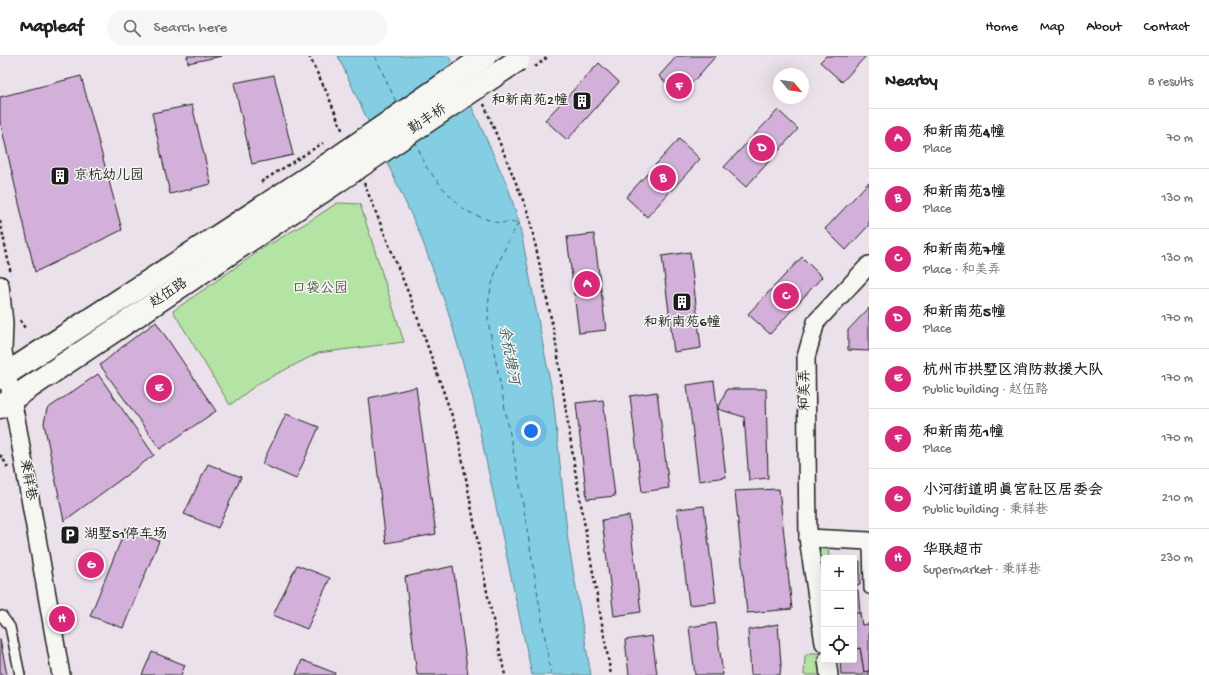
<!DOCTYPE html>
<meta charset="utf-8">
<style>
:root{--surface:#fff;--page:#f6f6f6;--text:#202124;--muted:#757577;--line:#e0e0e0;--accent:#db2777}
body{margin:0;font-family:"Gochi Hand","LXGW WenKai TC",sans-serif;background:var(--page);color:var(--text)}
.controls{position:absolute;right:12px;bottom:12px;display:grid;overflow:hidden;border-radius:4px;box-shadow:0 4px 16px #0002}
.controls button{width:36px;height:36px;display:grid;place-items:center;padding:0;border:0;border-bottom:1px solid var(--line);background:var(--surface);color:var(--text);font:20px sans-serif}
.compass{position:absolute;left:773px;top:12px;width:36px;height:36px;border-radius:50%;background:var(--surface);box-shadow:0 4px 16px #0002;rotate:119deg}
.you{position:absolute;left:531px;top:375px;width:14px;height:14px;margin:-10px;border:3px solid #fff;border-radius:50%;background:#1a73e8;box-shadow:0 0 0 6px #1a73e833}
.badge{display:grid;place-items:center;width:26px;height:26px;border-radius:50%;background:var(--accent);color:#fff;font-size:13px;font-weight:700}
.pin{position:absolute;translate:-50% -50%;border:2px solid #fff;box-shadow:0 1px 4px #0006}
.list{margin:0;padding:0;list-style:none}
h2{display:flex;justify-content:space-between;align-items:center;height:52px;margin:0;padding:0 16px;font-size:17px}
h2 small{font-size:13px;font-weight:400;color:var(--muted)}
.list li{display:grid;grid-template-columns:26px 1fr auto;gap:12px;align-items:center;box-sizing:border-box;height:60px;padding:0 16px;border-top:1px solid var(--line)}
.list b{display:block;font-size:15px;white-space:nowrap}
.list p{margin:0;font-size:13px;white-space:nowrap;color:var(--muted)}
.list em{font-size:13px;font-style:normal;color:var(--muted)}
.icon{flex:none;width:22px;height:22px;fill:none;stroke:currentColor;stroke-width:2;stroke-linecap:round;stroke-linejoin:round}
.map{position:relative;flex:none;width:869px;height:619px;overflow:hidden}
header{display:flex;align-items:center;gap:24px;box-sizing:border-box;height:56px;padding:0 20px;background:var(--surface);border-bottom:1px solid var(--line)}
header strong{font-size:19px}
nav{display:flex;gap:22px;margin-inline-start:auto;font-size:14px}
.search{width:280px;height:36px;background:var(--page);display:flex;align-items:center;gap:10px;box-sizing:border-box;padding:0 14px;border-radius:22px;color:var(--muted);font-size:15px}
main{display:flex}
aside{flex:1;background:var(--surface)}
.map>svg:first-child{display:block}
.green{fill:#b4e4a3;stroke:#688060}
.water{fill:#83cee3;stroke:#5a8793}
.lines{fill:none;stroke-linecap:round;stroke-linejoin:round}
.ferry{stroke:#405a62;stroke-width:1;stroke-dasharray:5 4;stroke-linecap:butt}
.building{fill:#d2b0da;stroke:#1c1c1c}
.service-casing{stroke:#1c1c1c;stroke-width:12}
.minor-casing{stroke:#1c1c1c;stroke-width:20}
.secondary-casing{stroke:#1c1c1c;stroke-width:25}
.path{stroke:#1c1c1c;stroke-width:2.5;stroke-dasharray:3 3;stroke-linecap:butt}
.service{stroke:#f6f6f2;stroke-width:9}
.minor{stroke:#f6f6f2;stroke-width:17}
.secondary{stroke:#f6f6f2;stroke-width:22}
.secondary-bridge-casing{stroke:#1c1c1c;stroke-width:25;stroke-linecap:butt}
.secondary-bridge{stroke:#f6f6f2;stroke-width:22}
.labels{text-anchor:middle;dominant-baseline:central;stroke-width:3;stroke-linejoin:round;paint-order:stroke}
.poi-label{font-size:14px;fill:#1c1c1c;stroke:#f6f6f2;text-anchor:start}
.street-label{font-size:14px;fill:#1c1c1c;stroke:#f6f6f2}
.park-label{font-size:14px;fill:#4a5844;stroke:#f6f6f2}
.water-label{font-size:15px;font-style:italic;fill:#405a62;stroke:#f6f6f2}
</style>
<header>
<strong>Mapleaf</strong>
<div class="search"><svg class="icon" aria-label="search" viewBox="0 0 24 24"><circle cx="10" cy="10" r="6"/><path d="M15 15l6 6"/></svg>Search here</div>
<nav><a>Home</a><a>Map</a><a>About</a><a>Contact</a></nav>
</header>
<main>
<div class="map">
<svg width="869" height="619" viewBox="0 0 869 619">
<rect width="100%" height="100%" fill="#ebe1eb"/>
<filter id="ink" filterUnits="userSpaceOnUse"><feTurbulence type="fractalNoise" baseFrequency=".025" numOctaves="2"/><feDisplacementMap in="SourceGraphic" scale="8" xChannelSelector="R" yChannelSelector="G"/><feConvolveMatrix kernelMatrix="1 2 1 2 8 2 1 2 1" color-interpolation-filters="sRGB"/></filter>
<g filter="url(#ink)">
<!-- green -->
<g class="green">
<polygon points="337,147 360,148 404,286 318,297 259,327 230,349 173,255 265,191 313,163"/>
<polygon points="813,493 828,493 829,502 824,502 824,544"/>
<polygon points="809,597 819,597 822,619 804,619 805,600"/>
</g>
<!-- water -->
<polygon class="water" points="338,0 449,0 508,131 519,166 553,340 568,485 591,619 532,619 473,343 448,255 420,178"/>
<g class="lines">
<!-- ferry -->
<g class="ferry">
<polyline points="375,0 397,48"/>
<path d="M 415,85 L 427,112 L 447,137 L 466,155 L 483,162 L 499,167 L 519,166 C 505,190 493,216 489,243 C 488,250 488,258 488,265 L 520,430 L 551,619"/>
</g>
</g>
<!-- building -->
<g class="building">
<polygon points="187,0 222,0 188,7"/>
<polygon points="677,0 716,0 680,40 659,20"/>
<polygon points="826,0 866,0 842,26 820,6"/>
<polygon points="599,7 619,26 567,84 545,64"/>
<polygon points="274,19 293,99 252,108 234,27"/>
<polygon points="81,20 122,174 35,216 0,65 0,41"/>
<polygon points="192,49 211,128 170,138 152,57"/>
<polygon points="778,54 798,73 746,131 724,111"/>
<polygon points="679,83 700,103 647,161 626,141"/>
<polygon points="869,126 869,169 846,194 825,173"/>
<polygon points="594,178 606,274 579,277 567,181"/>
<polygon points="690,196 701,292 674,296 662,200"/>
<polygon points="802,201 822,221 770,278 748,258"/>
<polygon points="869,252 869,295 848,294 848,274"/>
<polygon points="156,266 216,355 160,393 100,309 127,287"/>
<polygon points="98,318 154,399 64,465 44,367 47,353"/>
<polygon points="714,325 726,421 699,425 687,329"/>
<polygon points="416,331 436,478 386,487 369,342"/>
<polygon points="727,333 766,333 768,422 749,424 744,361 718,353"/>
<polygon points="657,336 669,432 642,436 630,340"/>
<polygon points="603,344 615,440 587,443 576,347"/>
<polygon points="286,358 319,371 296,423 262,408"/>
<polygon points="208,408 241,421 218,472 184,458"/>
<polygon points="779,433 792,553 747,557 735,435"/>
<polygon points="704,450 716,546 689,549 677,453"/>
<polygon points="629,460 641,556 614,560 602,464"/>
<polygon points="126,472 159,485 123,572 90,560"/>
<polygon points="854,504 860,505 860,529 854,529"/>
<polygon points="297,509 330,522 307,573 273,559"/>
<polygon points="453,510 468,619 417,619 405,521"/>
<polygon points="854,534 858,534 860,557 854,557"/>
<polygon points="854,557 860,557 862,569 869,568 869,615 864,616 860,592 854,594"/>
<polygon points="716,567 723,619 695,619 689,571"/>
<polygon points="778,568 781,608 780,619 751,619 748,574"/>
<polygon points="652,580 657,619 629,619 625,584"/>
<polygon points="0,583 7,619 0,619"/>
<polygon points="860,592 864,616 869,615 869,619 841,619 840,604 854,604 854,594"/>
<polygon points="152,596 185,609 181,619 142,619"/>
<polygon points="302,604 335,617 334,619 296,619"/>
</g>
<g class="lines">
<defs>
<g id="service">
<polyline points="868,485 869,533"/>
<polyline points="0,561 2,560 10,571 20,619"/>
</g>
<g id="minor">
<polyline points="0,229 4,267 3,295 12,344 17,368 61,619"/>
<polyline points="808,482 869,485"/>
<polyline points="824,587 808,482 806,301 816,266 869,209"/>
<polyline points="827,604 829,619"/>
</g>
<g id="secondary">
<polyline points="0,322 324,111"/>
<polyline points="0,351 338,125"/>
</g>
</defs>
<!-- service casing -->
<use href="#service" class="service-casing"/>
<!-- minor casing -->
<use href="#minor" class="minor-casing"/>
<!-- secondary casing -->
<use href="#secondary" class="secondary-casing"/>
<!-- path -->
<g class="path">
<polyline points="309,0 327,37 343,76"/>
<polyline points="535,11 549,0"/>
<polyline points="484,48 529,159 555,281 575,414 611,619"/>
<polyline points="261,126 323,87"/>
<polyline points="364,127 412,246 457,374 487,536 505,619"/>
<polyline points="0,165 11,218"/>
<polyline points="20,264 26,274"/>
<polyline points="0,399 5,406 8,412"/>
</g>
<!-- service -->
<use href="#service" class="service"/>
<!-- minor -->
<use href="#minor" class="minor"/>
<!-- secondary -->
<use href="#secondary" class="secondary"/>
<defs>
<g id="secondary-bridge">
<polyline points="324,111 485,0"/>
<polyline points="338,125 518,4"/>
</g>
</defs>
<!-- secondary-bridge casing -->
<use href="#secondary-bridge" class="secondary-bridge-casing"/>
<!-- secondary-bridge -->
<use href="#secondary-bridge" class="secondary-bridge"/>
</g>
</g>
<!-- icons -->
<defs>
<symbol id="building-square" viewBox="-11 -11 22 22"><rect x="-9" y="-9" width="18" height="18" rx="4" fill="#1c1c1c" stroke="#f6f6f2"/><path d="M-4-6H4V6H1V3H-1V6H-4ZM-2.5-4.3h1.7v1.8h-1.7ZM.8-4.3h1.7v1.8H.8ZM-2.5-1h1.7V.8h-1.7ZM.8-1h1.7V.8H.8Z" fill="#fff"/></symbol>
<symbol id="parking-square" viewBox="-11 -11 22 22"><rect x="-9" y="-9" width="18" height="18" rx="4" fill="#1c1c1c" stroke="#f6f6f2"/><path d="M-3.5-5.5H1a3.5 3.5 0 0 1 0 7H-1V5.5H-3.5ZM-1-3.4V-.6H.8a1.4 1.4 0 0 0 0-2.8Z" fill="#fff"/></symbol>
</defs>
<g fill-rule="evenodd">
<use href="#building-square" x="571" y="34" width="22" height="22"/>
<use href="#building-square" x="49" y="109" width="22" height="22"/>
<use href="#building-square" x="671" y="235" width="22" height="22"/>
<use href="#parking-square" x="59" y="468" width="22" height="22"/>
</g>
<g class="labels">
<!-- poi labels -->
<g class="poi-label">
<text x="568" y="45" text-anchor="end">和新南苑2幢</text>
<text x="74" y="120">京杭幼儿园</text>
<text x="682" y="267" text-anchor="middle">和新南苑6幢</text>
<text x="84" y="479">湖墅51停车场</text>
</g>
<!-- street labels -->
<g class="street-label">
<text transform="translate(428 64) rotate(-34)">勤丰桥</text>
<text transform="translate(169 238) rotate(-34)">赵伍路</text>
<text transform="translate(806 334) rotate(-91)">和美弄</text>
<text transform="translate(27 424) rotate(80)">秉祥巷</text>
</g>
<!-- park labels -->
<g class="park-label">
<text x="320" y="233">口袋公园</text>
</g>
<!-- water labels -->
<g class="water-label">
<text transform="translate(508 299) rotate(80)">余杭塘河</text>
</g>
</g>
</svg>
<div class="controls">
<button>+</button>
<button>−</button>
<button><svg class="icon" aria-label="locate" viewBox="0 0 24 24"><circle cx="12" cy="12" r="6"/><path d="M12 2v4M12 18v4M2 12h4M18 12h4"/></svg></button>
</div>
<svg class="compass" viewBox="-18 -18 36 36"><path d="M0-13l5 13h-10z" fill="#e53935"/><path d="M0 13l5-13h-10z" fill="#757577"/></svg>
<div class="you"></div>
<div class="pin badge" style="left:587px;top:228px">A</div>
<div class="pin badge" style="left:663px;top:122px">B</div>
<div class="pin badge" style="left:786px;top:240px">C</div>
<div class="pin badge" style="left:762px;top:92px">D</div>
<div class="pin badge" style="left:159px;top:332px">E</div>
<div class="pin badge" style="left:679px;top:30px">F</div>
<div class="pin badge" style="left:91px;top:509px">G</div>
<div class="pin badge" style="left:62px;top:563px">H</div>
</div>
<aside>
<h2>Nearby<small>8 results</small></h2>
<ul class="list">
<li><span class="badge">A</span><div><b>和新南苑4幢</b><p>Place</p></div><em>70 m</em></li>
<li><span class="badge">B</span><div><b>和新南苑3幢</b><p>Place</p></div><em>130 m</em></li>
<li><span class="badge">C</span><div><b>和新南苑7幢</b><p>Place · 和美弄</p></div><em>130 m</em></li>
<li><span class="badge">D</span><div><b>和新南苑5幢</b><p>Place</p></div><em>170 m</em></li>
<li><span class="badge">E</span><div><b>杭州市拱墅区消防救援大队</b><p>Public building · 赵伍路</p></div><em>170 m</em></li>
<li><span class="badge">F</span><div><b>和新南苑1幢</b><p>Place</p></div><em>170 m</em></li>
<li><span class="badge">G</span><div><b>小河街道明真宫社区居委会</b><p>Public building · 秉祥巷</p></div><em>210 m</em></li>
<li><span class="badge">H</span><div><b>华联超市</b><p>Supermarket · 秉祥巷</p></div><em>230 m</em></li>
</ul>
</aside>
</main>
